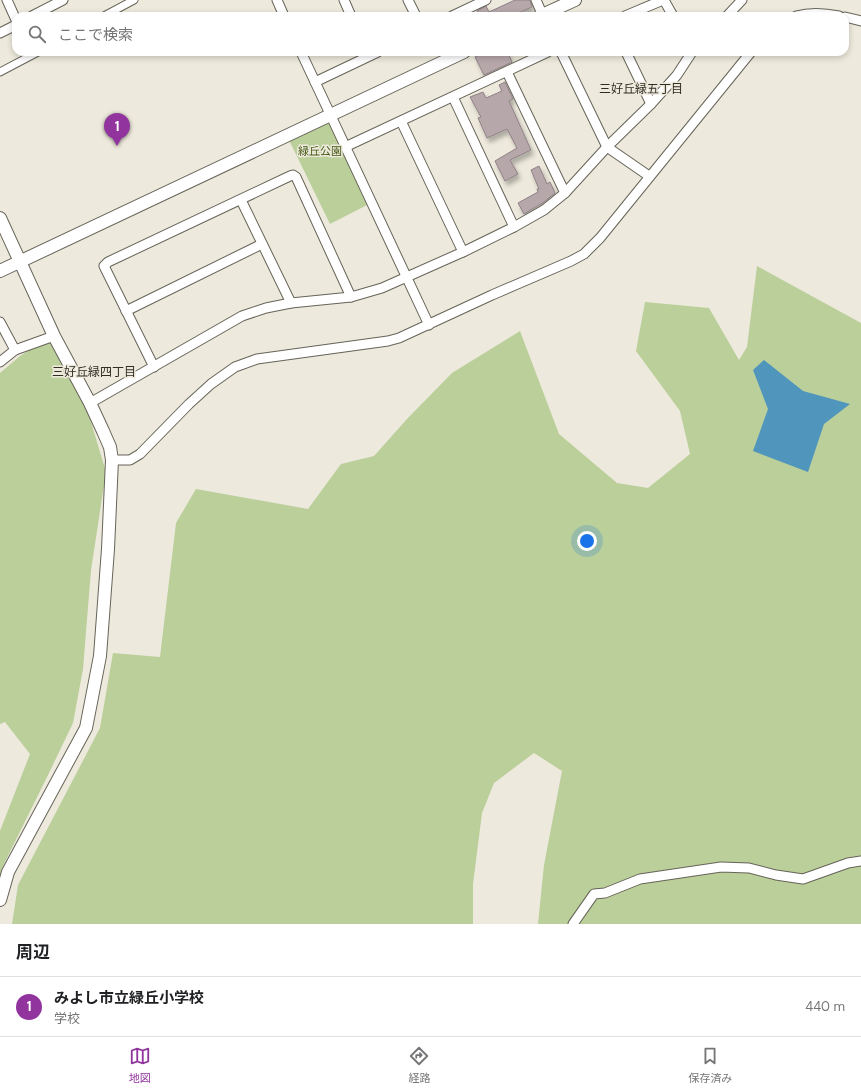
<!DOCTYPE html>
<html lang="ja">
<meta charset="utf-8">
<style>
:root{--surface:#fff;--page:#f2f2f2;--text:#202124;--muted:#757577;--line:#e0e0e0;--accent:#91349d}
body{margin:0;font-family:"DM Sans","Noto Sans JP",sans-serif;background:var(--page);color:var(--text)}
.you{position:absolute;left:587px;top:541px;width:14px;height:14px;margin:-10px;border:3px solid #fff;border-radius:50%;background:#1a73e8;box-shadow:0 0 0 6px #1a73e833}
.badge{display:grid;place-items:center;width:26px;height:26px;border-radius:50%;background:var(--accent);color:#fff;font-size:13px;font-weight:700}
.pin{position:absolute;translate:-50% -33px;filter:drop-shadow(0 1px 2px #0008)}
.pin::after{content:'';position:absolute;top:21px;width:14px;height:12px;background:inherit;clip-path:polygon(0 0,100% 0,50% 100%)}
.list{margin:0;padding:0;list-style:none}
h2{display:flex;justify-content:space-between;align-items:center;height:52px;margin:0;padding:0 16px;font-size:17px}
h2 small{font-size:13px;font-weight:400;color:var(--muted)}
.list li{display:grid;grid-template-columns:26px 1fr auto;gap:12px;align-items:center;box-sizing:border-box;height:60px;padding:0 16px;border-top:1px solid var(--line)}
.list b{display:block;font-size:15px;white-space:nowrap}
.list p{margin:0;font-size:13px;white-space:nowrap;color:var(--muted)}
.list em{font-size:13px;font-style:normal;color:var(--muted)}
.icon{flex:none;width:22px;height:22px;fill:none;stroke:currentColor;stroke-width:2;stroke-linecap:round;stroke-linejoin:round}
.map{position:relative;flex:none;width:861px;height:924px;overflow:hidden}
.search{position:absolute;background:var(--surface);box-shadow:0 2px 6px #0003;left:12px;right:12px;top:12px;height:44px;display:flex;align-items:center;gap:10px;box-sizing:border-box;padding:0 14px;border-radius:12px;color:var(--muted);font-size:15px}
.sheet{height:112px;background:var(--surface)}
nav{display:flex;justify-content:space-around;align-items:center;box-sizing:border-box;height:56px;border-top:1px solid var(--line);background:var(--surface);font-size:11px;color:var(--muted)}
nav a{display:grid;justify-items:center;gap:2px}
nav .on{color:var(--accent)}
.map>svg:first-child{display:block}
.green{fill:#bacf9a}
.water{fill:#4f95bc}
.building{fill:#b6a7ab;stroke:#8f8186;filter:url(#shadow)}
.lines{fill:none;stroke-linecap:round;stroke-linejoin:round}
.pedestrian-casing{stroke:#666358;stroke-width:9}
.minor-casing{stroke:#666358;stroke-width:11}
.tertiary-casing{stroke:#666358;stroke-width:14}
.pedestrian{stroke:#fff;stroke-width:7}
.minor{stroke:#fff;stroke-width:9}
.tertiary{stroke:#fff;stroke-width:12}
.labels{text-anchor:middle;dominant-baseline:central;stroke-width:3;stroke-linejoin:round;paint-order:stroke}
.park-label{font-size:11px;fill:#455a14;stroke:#ede9dc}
.neighbourhood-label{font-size:12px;fill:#302d23;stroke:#ede9dc}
</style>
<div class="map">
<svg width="861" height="924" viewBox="0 0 861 924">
<defs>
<filter id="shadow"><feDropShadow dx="2.5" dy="4.5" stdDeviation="2" flood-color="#0004"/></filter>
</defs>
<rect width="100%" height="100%" fill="#ede9dc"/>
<!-- green -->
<g class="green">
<polygon points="330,120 369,204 330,224 289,140"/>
<polygon points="757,266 861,323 861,860 804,876 747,865 617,885 591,892 579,908 575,918 570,924 538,924 544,865 562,771 534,753 494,783 482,813 473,884 473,924 12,924 18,885 100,728 113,653 160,657 176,523 196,489 308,509 341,464 374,456 407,419 452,373 520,331 559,434 617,483 648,488 690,454 680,411 636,351 645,302 709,308 739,360 747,347"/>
<polygon points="47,339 61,359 88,412 106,472 91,570 83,669 73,723 48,775 2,868 0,877 0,831 30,754 5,722 0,724 0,373 20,356"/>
<polygon points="861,864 861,924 578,924 594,900 639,882 723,869 750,870 804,881 850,865"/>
</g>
<!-- water -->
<polygon class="water" points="764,360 803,391 850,404 824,424 808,472 753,451 768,409 753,370"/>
<!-- building -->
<g class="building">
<polygon points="515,0 530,0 532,7 512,16 479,16 477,11 486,6 489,12"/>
<polygon points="485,52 505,52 506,54 508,53 512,62 484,75 475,57"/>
<polygon points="505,82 513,99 509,101 531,150 510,160 518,174 505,181 495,161 517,148 507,129 487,138 478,118 481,117 470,97 483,92 486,98 502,91 499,85"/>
<polygon points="539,166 547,184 550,182 555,193 544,202 524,214 518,203 538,192 537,189 539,189 531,170"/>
</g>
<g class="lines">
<defs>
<g id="pedestrian">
<polyline points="104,16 134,0"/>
<polyline points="0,72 38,52"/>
</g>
<g id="minor">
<polyline points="7,0 16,20"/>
<polyline points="277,0 284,16"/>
<polyline points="344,0 351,16"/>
<polyline points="408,0 416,16"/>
<polyline points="536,0 543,16"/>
<polyline points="664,0 673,16"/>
<polyline points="32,16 63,0"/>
<polyline points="452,16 486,0"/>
<polyline points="625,16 663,0"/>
<polyline points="727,16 742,0"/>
<path d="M 796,16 C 811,12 824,13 839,16"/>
<polyline points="845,17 861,21"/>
<polyline points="0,33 16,25"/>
<polyline points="301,52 429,325"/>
<polyline points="561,52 607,147 649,176"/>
<polyline points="626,52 651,104"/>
<polyline points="507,72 565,193"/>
<polyline points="315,82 378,52"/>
<polyline points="453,97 514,227"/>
<polyline points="401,121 463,252"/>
<polyline points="345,147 548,52"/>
<polyline points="241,200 291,303"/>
<polyline points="126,311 262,244"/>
<polyline points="0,322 15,350"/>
<polyline points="0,362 15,350 54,336"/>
<polyline points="154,367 104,266 108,262 290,176 293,175 296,177 351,297"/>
<polyline points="90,403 242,316 266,308 291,303 351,297 382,288 463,252 514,227 544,210 565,193 607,147 651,104 677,75 692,52"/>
<polyline points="112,460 130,460 140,454 189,404 211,384 235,367 257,359 388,341 399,338 492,295 571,261 584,254 600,238 751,52"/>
<polyline points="573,924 594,894 605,893 640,879 721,867 749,868 776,875 803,879 848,863 861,861"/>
</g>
<g id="tertiary">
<polyline points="540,16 575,0"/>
<polyline points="0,218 54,336 90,403 103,431 110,447 112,460 108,549 100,656 86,728 8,872 0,900"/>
<polyline points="0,271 464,52"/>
</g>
</defs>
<!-- pedestrian casing -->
<use href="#pedestrian" class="pedestrian-casing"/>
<!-- minor casing -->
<use href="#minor" class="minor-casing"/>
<!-- tertiary casing -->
<use href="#tertiary" class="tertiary-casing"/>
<!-- pedestrian -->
<use href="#pedestrian" class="pedestrian"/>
<!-- minor -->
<use href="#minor" class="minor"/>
<!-- tertiary -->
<use href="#tertiary" class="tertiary"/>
</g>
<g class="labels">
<!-- park labels -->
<g class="park-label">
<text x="320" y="151">緑丘公園</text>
</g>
<!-- neighbourhood labels -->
<g class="neighbourhood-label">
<text x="641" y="89">三好丘緑五丁目</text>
<text x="94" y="372">三好丘緑四丁目</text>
</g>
</g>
</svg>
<div class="you"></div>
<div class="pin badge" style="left:117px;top:146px">1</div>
<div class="search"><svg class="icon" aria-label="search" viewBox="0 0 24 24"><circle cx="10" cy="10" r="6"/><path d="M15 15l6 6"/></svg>ここで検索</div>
</div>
<section class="sheet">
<h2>周辺<small></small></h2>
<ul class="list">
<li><span class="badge">1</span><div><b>みよし市立緑丘小学校</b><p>学校</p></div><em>440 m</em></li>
</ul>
</section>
<nav>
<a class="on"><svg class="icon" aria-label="map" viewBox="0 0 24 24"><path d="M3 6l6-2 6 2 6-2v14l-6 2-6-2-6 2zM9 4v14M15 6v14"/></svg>地図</a>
<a><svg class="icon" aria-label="directions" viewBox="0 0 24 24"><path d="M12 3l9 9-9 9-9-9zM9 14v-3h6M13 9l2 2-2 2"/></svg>経路</a>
<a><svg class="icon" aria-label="saved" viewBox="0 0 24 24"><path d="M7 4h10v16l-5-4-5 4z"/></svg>保存済み</a>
</nav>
